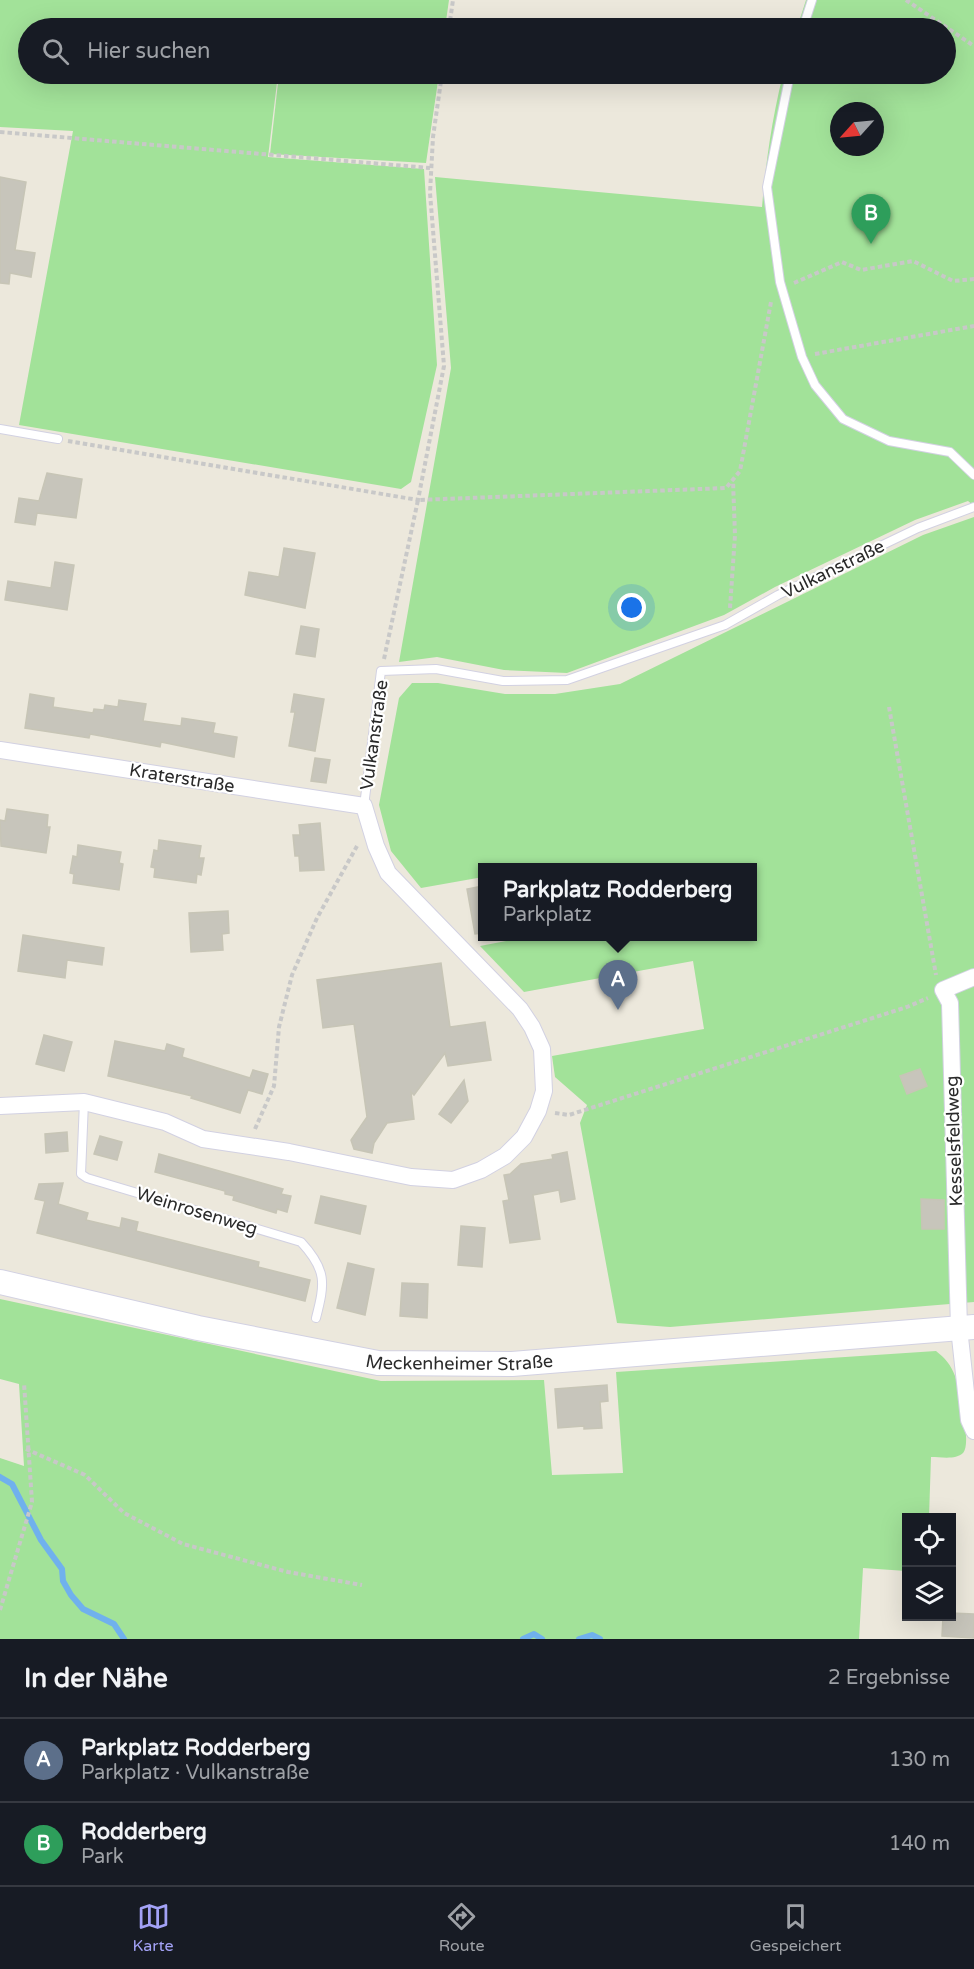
<!DOCTYPE html>
<html lang="de">
<meta charset="utf-8">
<style>
:root{--surface:#171b24;--page:#20242c;--text:#f1f3f6;--muted:#9ea1a6;--line:#363941;--accent:#a3a2f6}
body{margin:0;font-family:"Varela Round",sans-serif;background:var(--page);color:var(--text)}
.controls{position:absolute;right:18px;bottom:18px;display:grid;overflow:hidden;border-radius:0px;box-shadow:0 6px 24px #0002}
.controls button{width:54px;height:54px;display:grid;place-items:center;padding:0;border:0;border-bottom:2px solid var(--line);background:var(--surface);color:var(--text);font:30px sans-serif}
.compass{position:absolute;left:830px;top:102px;width:54px;height:54px;border-radius:50%;background:var(--surface);box-shadow:0 6px 24px #0002;rotate:243deg}
.you{position:absolute;left:632px;top:608px;width:21px;height:21px;margin:-15px;border:4px solid #fff;border-radius:50%;background:#1a73e8;box-shadow:0 0 0 9px #1a73e833}
.badge{display:grid;place-items:center;width:39px;height:39px;border-radius:50%;background:var(--accent);color:#fff;font-size:20px;font-weight:700}
.pin{position:absolute;translate:-50% -50px;filter:drop-shadow(0 2px 3px #0008)}
.pin::after{content:'';position:absolute;top:32px;width:21px;height:18px;background:inherit;clip-path:polygon(0 0,100% 0,50% 100%)}
.popup{position:absolute;left:478px;top:863px;width:279px;height:78px;box-sizing:border-box;display:grid;place-content:center;border-radius:0px;background:var(--surface);filter:drop-shadow(0 2px 4px #0005);font-size:20px;white-space:nowrap;color:var(--muted)}
.popup b{font-size:22px;color:var(--text)}
.popup::after{content:'';position:absolute;left:50%;top:100%;margin-left:-12px;border:12px solid transparent;border-top-color:var(--surface)}
.list{margin:0;padding:0;list-style:none}
h2{display:flex;justify-content:space-between;align-items:center;height:78px;margin:0;padding:0 24px;font-size:26px}
h2 small{font-size:20px;font-weight:400;color:var(--muted)}
.list li{display:grid;grid-template-columns:39px 1fr auto;gap:18px;align-items:center;box-sizing:border-box;height:84px;padding:0 24px;border-top:2px solid var(--line)}
.list b{display:block;font-size:22px;white-space:nowrap}
.list p{margin:0;font-size:20px;white-space:nowrap;color:var(--muted)}
.list em{font-size:20px;font-style:normal;color:var(--muted)}
.icon{flex:none;width:33px;height:33px;fill:none;stroke:currentColor;stroke-width:2;stroke-linecap:round;stroke-linejoin:round}
.map{position:relative;flex:none;width:974px;height:1639px;overflow:hidden}
.search{position:absolute;background:var(--surface);box-shadow:0 6px 24px #0002;left:18px;right:18px;top:18px;height:66px;display:flex;align-items:center;gap:15px;box-sizing:border-box;padding:0 21px;border-radius:33px;color:var(--muted);font-size:22px}
.sheet{height:246px;background:var(--surface)}
nav{display:flex;justify-content:space-around;align-items:center;box-sizing:border-box;height:84px;border-top:2px solid var(--line);background:var(--surface);font-size:16px;color:var(--muted)}
nav a{display:grid;justify-items:center;gap:3px}
nav .on{color:var(--accent)}
.map>svg:first-child{display:block}
.green{fill:#a2e299;fill-rule:evenodd}
.lines{fill:none;stroke-linecap:round;stroke-linejoin:round}
.stream{stroke:#70b1ed;stroke-width:6}
.building{fill:#c7c5bb;stroke:#c7c5b6;stroke-width:1.5}
.lane-casing{stroke:#d2d1e2;stroke-width:10}
.street-casing{stroke:#d2d1e2;stroke-width:18}
.secondary-casing{stroke:#d2d1e2;stroke-width:26}
.path{stroke:#c8c8c8;stroke-width:4;stroke-dasharray:4.5 3;stroke-linecap:butt}
.lane{stroke:#fff;stroke-width:8}
.street{stroke:#fff;stroke-width:16}
.secondary{stroke:#fff;stroke-width:24}
.labels{text-anchor:middle;dominant-baseline:central;stroke-width:4.5;stroke-linejoin:round;paint-order:stroke}
.street-label{font-size:18px;fill:#2a2a2a;stroke:#fff}
</style>
<div class="map">
<svg width="974" height="1639" viewBox="0 0 974 1639">
<rect width="100%" height="100%" fill="#ece8dc"/>
<!-- green -->
<g class="green">
<polygon points="0,0 449,0 445,28 28,28 28,74 278,74 268,157 424,169 437,365 411,482 401,489 19,425 73,131 0,127"/>
<path d="M 806,0 L 974,0 L 974,506 L 968,501 L 915,520 L 775,587 L 724,615 L 567,673 L 504,670 L 437,657 L 399,662 L 451,368 L 435,177 L 762,207 C 766,160 772,119 783,74 L 946,74 L 946,28 L 797,28 ZM 839,111 L 875,111 L 875,147 L 839,147 Z"/>
<polygon points="279,74 439,74 426,163 270,154"/>
<polygon points="974,517 974,1302 670,1327 617,1323 580,1123 587,1105 555,1077 552,1056 704,1029 693,961 524,992 480,946 533,936 753,936 753,868 483,868 483,877 421,888 391,851 379,805 399,698 412,683 438,683 505,694 555,694 620,684 923,535"/>
<path d="M 0,1299 L 381,1381 L 544,1380 L 552,1475 L 623,1473 L 616,1372 L 936,1351 C 945,1358 951,1365 955,1376 C 959,1388 972,1444 963,1453 C 956,1460 941,1457 931,1457 L 929,1517 L 906,1518 L 906,1571 L 863,1568 L 859,1639 L 0,1639 L 0,1458 L 24,1466 L 19,1384 L 0,1379 Z"/>
</g>
<g class="lines">
<!-- stream -->
<g class="stream">
<polyline points="0,1477 12,1484 41,1540 62,1569 63,1581 71,1595 83,1609 114,1624 124,1639"/>
<polyline points="523,1639 534,1634 542,1639"/>
<polyline points="579,1639 592,1635 600,1639"/>
</g>
</g>
<!-- building -->
<g class="building">
<polygon points="0,177 26,182 15,250 35,253 31,277 10,273 9,284 0,283"/>
<polygon points="47,473 82,479 76,518 37,513 35,525 15,522 19,498 39,501"/>
<polygon points="284,548 315,553 305,608 245,595 249,572 279,577"/>
<polygon points="55,562 74,565 67,610 5,600 8,581 51,588"/>
<polygon points="301,626 319,629 315,657 296,654"/>
<polygon points="30,694 54,698 53,707 93,713 94,709 104,710 105,705 118,707 119,700 146,704 143,721 181,726 182,718 215,723 213,733 237,737 234,757 161,742 160,747 90,734 89,738 25,728"/>
<polygon points="294,694 324,699 315,751 289,746 295,712 291,712"/>
<polygon points="315,758 330,760 326,783 311,781"/>
<polygon points="7,809 48,815 47,827 50,827 46,853 1,846 0,820 5,821"/>
<polygon points="320,823 324,870 300,871 299,856 295,856 293,835 300,835 299,825"/>
<polygon points="159,840 201,846 199,858 204,858 201,875 197,874 196,883 154,877 155,868 151,867 154,850 158,851"/>
<polygon points="78,845 121,852 119,863 123,864 119,890 73,883 74,874 70,873 73,856 77,857"/>
<polygon points="483,886 483,933 475,934 467,889"/>
<polygon points="228,911 229,933 222,934 223,950 191,952 189,913"/>
<polygon points="23,935 104,948 102,965 67,960 65,978 18,971"/>
<polygon points="441,963 450,1027 485,1022 491,1060 448,1066 445,1053 414,1095 411,1092 414,1119 387,1123 374,1143 372,1153 354,1149 351,1140 367,1117 354,1024 323,1028 317,980"/>
<polygon points="44,1035 72,1042 64,1071 36,1064"/>
<polygon points="115,1041 165,1051 167,1044 184,1049 182,1057 250,1078 253,1070 268,1074 262,1094 248,1090 240,1113 191,1098 192,1096 108,1076"/>
<polygon points="920,1069 927,1086 907,1094 900,1076"/>
<polygon points="464,1080 468,1101 451,1123 439,1114"/>
<polygon points="67,1132 68,1151 46,1153 45,1134"/>
<polygon points="100,1136 122,1142 117,1160 94,1154"/>
<polygon points="567,1152 575,1199 561,1202 559,1190 533,1195 540,1239 510,1243 503,1201 509,1200 504,1175 510,1174 521,1164 553,1159 552,1155"/>
<polygon points="159,1154 283,1189 281,1194 291,1196 287,1212 277,1209 276,1213 233,1200 234,1196 225,1194 225,1191 155,1172"/>
<polygon points="63,1183 58,1204 88,1213 86,1220 120,1228 122,1218 138,1222 136,1231 259,1262 258,1267 310,1280 305,1301 37,1233 45,1201 35,1199 39,1184"/>
<polygon points="321,1196 366,1206 360,1234 315,1223"/>
<polygon points="921,1199 944,1200 944,1229 922,1229"/>
<polygon points="461,1226 485,1228 482,1267 458,1265"/>
<polygon points="348,1263 374,1269 365,1315 337,1308"/>
<polygon points="402,1283 428,1284 427,1318 400,1316"/>
<polygon points="607,1385 608,1401 600,1402 602,1428 584,1429 584,1426 558,1428 555,1389"/>
<polygon points="951,1613 974,1614 974,1638 942,1636 943,1617 951,1617"/>
</g>
<g class="lines">
<defs>
<g id="lane">
<polyline points="803,28 812,0"/>
<polyline points="790,74 767,187 780,282 802,357 815,385 843,419 889,441 950,452 974,475"/>
<polyline points="0,429 58,439"/>
<polyline points="364,806 381,671 436,669 503,681 567,680 725,625 778,595 918,528 974,507"/>
<path d="M 84,1102 L 81,1174 L 87,1178 L 301,1242 C 327,1270 325,1283 316,1318"/>
</g>
<g id="street">
<polyline points="0,750 364,806 376,846 388,873 520,1009 532,1027 542,1049 544,1091 538,1111 524,1137 505,1156 481,1170 453,1180 411,1177 289,1152 203,1139 165,1122 84,1102 0,1106"/>
<polyline points="974,977 943,990 950,1003 959,1328 969,1420 974,1431"/>
</g>
<g id="secondary">
<path id="s1" d="M 0,1282 L 198,1328 L 378,1363 L 512,1364 L 974,1327"/>
</g>
</defs>
<!-- lane casing -->
<use href="#lane" class="lane-casing"/>
<!-- street casing -->
<use href="#street" class="street-casing"/>
<!-- secondary casing -->
<use href="#secondary" class="secondary-casing"/>
<!-- path -->
<g class="path">
<polyline points="906,0 974,46"/>
<polyline points="449,28 453,0"/>
<polyline points="0,132 430,168"/>
<polyline points="794,283 842,262 861,270 913,261 953,281 974,279"/>
<polyline points="815,354 974,326"/>
<polyline points="68,441 418,500 444,366 430,193 433,137 442,74"/>
<polyline points="730,608 735,535 733,481"/>
<polyline points="384,659 418,500 726,488 740,471 771,302"/>
<polyline points="889,707 936,975"/>
<polyline points="555,1113 569,1115 907,1007 928,998"/>
<polyline points="255,1129 274,1086 279,1027 292,975 317,918 357,846"/>
<polyline points="26,1449 85,1475 124,1513 183,1544 288,1572 362,1585"/>
<polyline points="0,1610 32,1502 24,1383"/>
</g>
<!-- lane -->
<use href="#lane" class="lane"/>
<!-- street -->
<use href="#street" class="street"/>
<!-- secondary -->
<use href="#secondary" class="secondary"/>
</g>
<g class="labels">
<!-- street labels -->
<g class="street-label">
<text transform="translate(833 569) rotate(-26)">Vulkanstraße</text>
<text transform="translate(374 735) rotate(-82)">Vulkanstraße</text>
<text transform="translate(182 778) rotate(9)">Kraterstraße</text>
<text transform="translate(954 1141) rotate(-92)">Kesselsfeldweg</text>
<text transform="translate(197 1211) rotate(17)">Weinrosenweg</text>
<text stroke="none"><textPath href="#s1" startOffset="468">Meckenheimer Straße</textPath></text>
</g>
</g>
</svg>
<div class="controls">
<button><svg class="icon" aria-label="locate" viewBox="0 0 24 24"><circle cx="12" cy="12" r="6"/><path d="M12 2v4M12 18v4M2 12h4M18 12h4"/></svg></button>
<button><svg class="icon" aria-label="layers" viewBox="0 0 24 24"><path d="M12 4l9 5-9 5-9-5zM3 14l9 5 9-5"/></svg></button>
</div>
<svg class="compass" viewBox="-18 -18 36 36"><path d="M0-13l5 13h-10z" fill="#e53935"/><path d="M0 13l5-13h-10z" fill="#9ea1a6"/></svg>
<div class="you"></div>
<div class="pin badge" style="left:618px;top:1010px;background:#5c6f8a">A</div>
<div class="popup"><b>Parkplatz Rodderberg</b>Parkplatz</div>
<div class="pin badge" style="left:871px;top:244px;background:#2e9e5b">B</div>
<div class="search"><svg class="icon" aria-label="search" viewBox="0 0 24 24"><circle cx="10" cy="10" r="6"/><path d="M15 15l6 6"/></svg>Hier suchen</div>
</div>
<section class="sheet">
<h2>In der Nähe<small>2 Ergebnisse</small></h2>
<ul class="list">
<li><span class="badge" style="background:#5c6f8a">A</span><div><b>Parkplatz Rodderberg</b><p>Parkplatz · Vulkanstraße</p></div><em>130 m</em></li>
<li><span class="badge" style="background:#2e9e5b">B</span><div><b>Rodderberg</b><p>Park</p></div><em>140 m</em></li>
</ul>
</section>
<nav>
<a class="on"><svg class="icon" aria-label="map" viewBox="0 0 24 24"><path d="M3 6l6-2 6 2 6-2v14l-6 2-6-2-6 2zM9 4v14M15 6v14"/></svg>Karte</a>
<a><svg class="icon" aria-label="directions" viewBox="0 0 24 24"><path d="M12 3l9 9-9 9-9-9zM9 14v-3h6M13 9l2 2-2 2"/></svg>Route</a>
<a><svg class="icon" aria-label="saved" viewBox="0 0 24 24"><path d="M7 4h10v16l-5-4-5 4z"/></svg>Gespeichert</a>
</nav>
